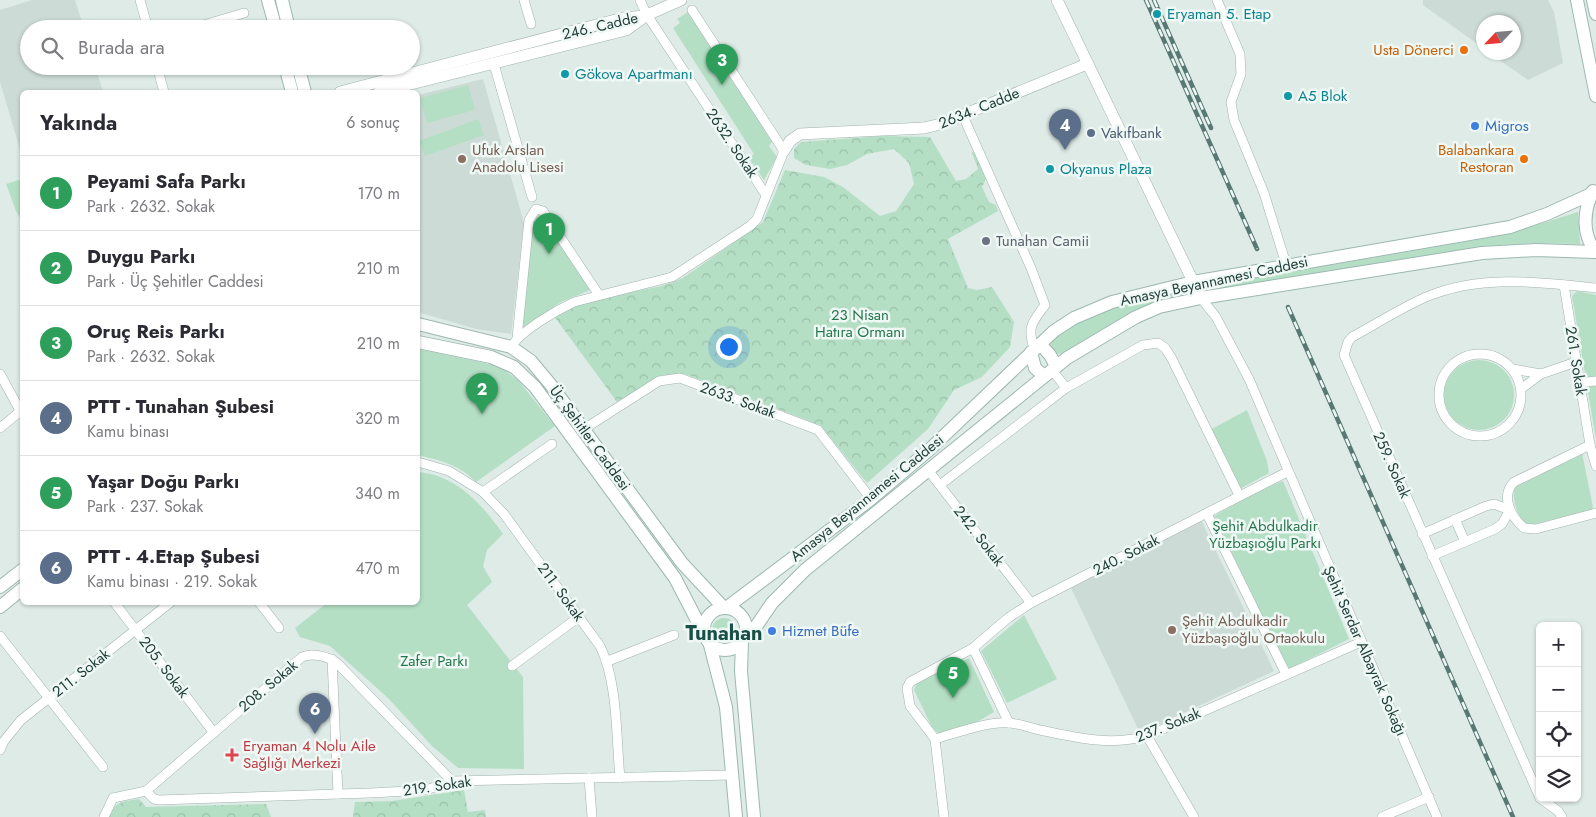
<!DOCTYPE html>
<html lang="tr">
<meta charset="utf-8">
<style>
:root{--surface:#fff;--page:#f7f7f7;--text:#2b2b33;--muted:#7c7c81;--line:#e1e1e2;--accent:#db2777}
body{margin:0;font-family:Jost,sans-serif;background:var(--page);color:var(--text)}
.controls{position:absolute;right:15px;bottom:15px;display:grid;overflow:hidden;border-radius:8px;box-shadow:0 1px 4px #0004}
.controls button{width:45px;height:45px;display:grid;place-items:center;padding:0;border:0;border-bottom:1px solid var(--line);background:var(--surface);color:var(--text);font:25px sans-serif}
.compass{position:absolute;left:1476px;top:15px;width:45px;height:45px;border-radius:50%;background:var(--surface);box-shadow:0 1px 4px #0004;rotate:244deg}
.you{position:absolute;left:728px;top:346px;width:18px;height:18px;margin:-12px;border:4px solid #fff;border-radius:50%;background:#1a73e8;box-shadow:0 0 0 8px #1a73e833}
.badge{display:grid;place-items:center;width:32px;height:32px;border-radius:50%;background:var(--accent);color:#fff;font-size:16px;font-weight:700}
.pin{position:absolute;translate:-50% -41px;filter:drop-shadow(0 1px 2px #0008)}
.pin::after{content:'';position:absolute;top:26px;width:18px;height:15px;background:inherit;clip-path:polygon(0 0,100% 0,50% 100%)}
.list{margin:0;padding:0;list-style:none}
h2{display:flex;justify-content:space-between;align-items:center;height:65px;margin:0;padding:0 20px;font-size:21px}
h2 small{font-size:16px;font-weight:400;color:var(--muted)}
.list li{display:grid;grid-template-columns:32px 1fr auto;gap:15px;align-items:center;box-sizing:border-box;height:75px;padding:0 20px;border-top:1px solid var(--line)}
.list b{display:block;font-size:19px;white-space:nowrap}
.list p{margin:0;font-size:16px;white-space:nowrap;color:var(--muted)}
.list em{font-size:16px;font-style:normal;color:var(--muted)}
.icon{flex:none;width:28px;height:28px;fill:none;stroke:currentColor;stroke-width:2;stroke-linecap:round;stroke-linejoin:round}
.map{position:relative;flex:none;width:1596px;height:817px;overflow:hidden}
.search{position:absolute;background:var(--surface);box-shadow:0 1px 4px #0004;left:20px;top:20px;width:400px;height:55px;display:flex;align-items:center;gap:12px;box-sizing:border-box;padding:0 18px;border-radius:28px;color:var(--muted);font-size:19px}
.panel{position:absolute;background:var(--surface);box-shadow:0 1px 4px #0004;left:20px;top:90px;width:400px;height:515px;border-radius:8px}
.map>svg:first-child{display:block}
.built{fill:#ccdbd6}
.green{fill:#b5dfc4}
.forest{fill:url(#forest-crowns)}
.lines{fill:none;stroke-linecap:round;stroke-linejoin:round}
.minor-casing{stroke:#a1b3af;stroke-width:10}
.tertiary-casing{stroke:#a1b3af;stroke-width:12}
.secondary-casing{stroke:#9cb8b1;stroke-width:14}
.minor{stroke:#fff;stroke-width:9}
.tertiary{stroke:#fff;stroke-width:11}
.secondary{stroke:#fff;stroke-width:12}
.rail-casing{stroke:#587973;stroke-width:4.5}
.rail{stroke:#eff8f4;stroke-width:2.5;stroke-dasharray:8;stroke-linecap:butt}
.culture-dot{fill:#0f9aa8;stroke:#eff8f4;stroke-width:2}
.food-dot{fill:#e8710a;stroke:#eff8f4;stroke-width:2}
.shop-dot{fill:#3f7fe0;stroke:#eff8f4;stroke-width:2}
.service-dot{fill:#5c6f8a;stroke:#eff8f4;stroke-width:2}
.education-dot{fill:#8d6e63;stroke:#eff8f4;stroke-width:2}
.worship-dot{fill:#6b7280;stroke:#eff8f4;stroke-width:2}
.health-dot{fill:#e0444e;stroke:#eff8f4;stroke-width:2}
.labels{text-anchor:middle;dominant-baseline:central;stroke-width:5;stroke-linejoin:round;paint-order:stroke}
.culture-label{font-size:15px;fill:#0d838f;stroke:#eff8f4;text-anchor:start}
.street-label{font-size:15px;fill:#1e3d38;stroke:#eff8f4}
.food-label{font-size:15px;fill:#c56008;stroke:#eff8f4;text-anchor:end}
.shop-label{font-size:15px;fill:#366cbe;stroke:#eff8f4;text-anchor:start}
.service-label{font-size:15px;fill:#4e5e75;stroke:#eff8f4;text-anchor:start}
.education-label{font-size:15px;fill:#785e54;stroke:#eff8f4;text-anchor:start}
.worship-label{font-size:15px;fill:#5b616d;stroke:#eff8f4;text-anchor:start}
.park-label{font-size:15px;fill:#25774d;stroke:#eff8f4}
.health-label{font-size:15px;fill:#be3a42;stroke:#eff8f4;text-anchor:start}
.district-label{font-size:20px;font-weight:bold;fill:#185048;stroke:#eff8f4}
</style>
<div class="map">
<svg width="1596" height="817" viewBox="0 0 1596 817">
<defs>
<pattern id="forest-crowns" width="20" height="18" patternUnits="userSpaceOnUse" patternTransform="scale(1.25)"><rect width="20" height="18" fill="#b5dfc4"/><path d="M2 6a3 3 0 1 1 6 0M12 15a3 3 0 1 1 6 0" fill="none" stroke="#9bc0a9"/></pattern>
</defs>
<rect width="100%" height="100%" fill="#deebe7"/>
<!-- built -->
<g class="built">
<polygon points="32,0 75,0 84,29 29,29 29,66 95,66 103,92 22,92 22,156 0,82 0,10"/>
<polygon points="1423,0 1548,0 1554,12 1563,63 1528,80 1489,53 1514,52 1514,22 1484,22 1483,48 1423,5"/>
<polygon points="483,79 524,223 511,334 476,329 418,312 418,95"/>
<polygon points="1201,520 1274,671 1140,733 1071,588"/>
</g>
<!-- green -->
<g class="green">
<polygon points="688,12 772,142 769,146 777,157 764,180 749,158 754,154 673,28 680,23 677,19"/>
<polygon points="468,85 475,110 427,123 420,98"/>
<polygon points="478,119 484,135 425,156 419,141"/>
<polygon points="22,179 22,222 16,211 6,184"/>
<polygon points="1578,212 1580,244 1535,243 1482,246 1220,290 1219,284 1505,235"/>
<polygon points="539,219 546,220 590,290 561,302 523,328 531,223"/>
<path d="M 1182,290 L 1182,295 C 1148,305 1120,317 1090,337 C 1080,342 1067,355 1055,354 L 1050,347 L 1051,340 L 1083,318 L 1108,307 Z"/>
<polygon points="1577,291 1596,295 1596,439 1572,296"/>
<path d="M 418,349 L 499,366 L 518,380 L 555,426 L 476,482 C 460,465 439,460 418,455 Z"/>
<circle cx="1479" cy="395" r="35"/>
<polygon points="1247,410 1267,461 1269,473 1240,489 1208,431"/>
<path d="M 1582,453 L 1593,507 L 1591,510 L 1527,526 C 1518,518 1511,499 1515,487 Z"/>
<path d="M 418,472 C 456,475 482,504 503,534 L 487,550 L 483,566 L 492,582 L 467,605 L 523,677 L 524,769 L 458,768 L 432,746 L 389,699 L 330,646 L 300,637 L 295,628 L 327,603 L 418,602 Z"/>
<polygon points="1283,481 1349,639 1291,668 1288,668 1214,516 1261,489"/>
<polygon points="1024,615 1057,679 1007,703 981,651"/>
<circle cx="724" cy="630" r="12"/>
<polygon points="969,658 994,712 977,722 940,735 932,727 914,690 917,682"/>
</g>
<!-- forest -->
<g class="forest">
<polygon points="882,136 930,137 956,181 966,179 978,169 972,153 975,150 986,179 982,187 989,202 996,205 998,211 948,239 968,288 977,290 992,287 1014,322 1010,347 982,377 954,390 928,429 867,483 820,425 685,374 662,375 617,402 554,316 586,301 662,286 683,278 763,222 785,170 824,177 843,187 880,216 896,211 914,184 909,163 894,149 867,154 847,165 830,169 806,165 794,158 794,149 801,142"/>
<polygon points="464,790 468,812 485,810 486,817 353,817 355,802 392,801"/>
<path d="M 139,799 L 146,807 L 266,804 L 271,817 L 109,817 C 114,801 125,801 139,799 Z"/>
</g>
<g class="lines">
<defs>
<g id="minor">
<polyline points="140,0 148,29"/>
<polyline points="524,0 531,24"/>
<polyline points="640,0 647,15 766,195"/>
<polyline points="1217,0 1240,54 1241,74 1231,102 1234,120 1264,193 1286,264"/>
<polyline points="190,29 244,13"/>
<polyline points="494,64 532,197"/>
<polyline points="157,66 164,92"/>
<path d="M 963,116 L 1031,268 L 1045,305 C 1032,323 1027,326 1034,349"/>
<polyline points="1564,285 1590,445 1596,466"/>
<polyline points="1201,298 1216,317 1249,379 1437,817"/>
<polyline points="517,338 529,220 536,209 543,211 599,295"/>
<path d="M 511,347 C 521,331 555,311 574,302 L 672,277 L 750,226 L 757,219 L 784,151 L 692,10"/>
<circle cx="1480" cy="395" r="41"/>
<polyline points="1513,369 1541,374"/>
<polyline points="1052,370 1066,388"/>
<polyline points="0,374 22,414"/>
<polyline points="1579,383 1596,381"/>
<polyline points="1521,389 1541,374 1576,362"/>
<polyline points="0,428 22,410"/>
<polyline points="584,429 659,381 680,378 818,430 871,499"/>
<path d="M 1590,445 L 1514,482 C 1500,496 1511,517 1524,528 L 1536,529 L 1596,513"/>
<path d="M 418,462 L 449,471 L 483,492 L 504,514 L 600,646 C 618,682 616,737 620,778"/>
<polyline points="928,470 1031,603"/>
<polyline points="940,485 1066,388 1143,345 1158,343 1165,348 1172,359 1239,495"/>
<polyline points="483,492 552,444"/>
<polyline points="1207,514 1286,674"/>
<polyline points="1455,519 1465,542"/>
<polyline points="1422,534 1486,506 1494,504 1510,510 1502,524 1495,529 1432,556"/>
<polyline points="114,602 214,733"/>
<polyline points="259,602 279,628"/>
<polyline points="0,636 103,767"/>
<polyline points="973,648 1009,723"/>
<polyline points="332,659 338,794"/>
<polyline points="608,661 674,635"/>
<polyline points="512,666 579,617"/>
<polyline points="1147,736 1194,817"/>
<path d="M 935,739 C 956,733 988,721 1010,723 C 1020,724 1031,728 1040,730 C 1078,738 1110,746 1147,736 L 1361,642"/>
<polyline points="0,750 4,741 21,720 171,602"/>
<polyline points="589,778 592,817"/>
<polyline points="146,791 154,799 159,800 371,793 426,790 452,781 732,775"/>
<path d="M 1540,798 L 1344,355 L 1348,342 L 1352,337 C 1376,324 1401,308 1426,297 C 1480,274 1540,282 1596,288"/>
<polyline points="1540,798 1558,811 1562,817"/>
<path d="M 104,817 L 113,798 L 146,791 L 302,657 C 312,652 329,657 337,663 L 452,781"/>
<polyline points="944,817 935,739 910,706 907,688 910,682 973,648 1008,618 1031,603 1287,472"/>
<polyline points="1382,817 1429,797"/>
</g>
<g id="tertiary">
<polyline points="1057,0 1201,298"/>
<polyline points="340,92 623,18 645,16"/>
<polyline points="379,92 626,30 647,15 681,0"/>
<polyline points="784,151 790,141 800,134 924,128 941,124 1087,64"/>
</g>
<g id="secondary">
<polyline points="268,0 276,29"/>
<polyline points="282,0 289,29"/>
<polyline points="1577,0 1596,96"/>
<polyline points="1593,0 1596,14"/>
<polyline points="285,66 292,92"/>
<polyline points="298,66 305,92"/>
<path d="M 1593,191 C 1583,211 1582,235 1596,252"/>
<polyline points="418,324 511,347 531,361 551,385 682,563 724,608"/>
<polyline points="418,342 491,357 514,367 535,387 675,578 703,632"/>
<polyline points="1040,344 1050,355 1056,366"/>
<polyline points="1031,352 1035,368 1044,376"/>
<polyline points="0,587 22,570"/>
<polyline points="0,607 22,589"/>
<circle cx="725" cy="629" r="21"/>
<polyline points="726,608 871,499 929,450 1054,331 1074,318 1112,302 1193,282 1510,227 1547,214 1591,194"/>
<polyline points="745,635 757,625 772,603 805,570 1067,358 1136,317 1159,307 1201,298 1482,253 1536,250 1595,252"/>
<polyline points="742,642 741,671 754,817"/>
<polyline points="710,645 726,707 736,817"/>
</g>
</defs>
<!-- minor casing -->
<use href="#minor" class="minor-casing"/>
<!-- tertiary casing -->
<use href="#tertiary" class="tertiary-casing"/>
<!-- secondary casing -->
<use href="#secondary" class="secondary-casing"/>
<!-- minor -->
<use href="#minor" class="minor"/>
<!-- tertiary -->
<use href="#tertiary" class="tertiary"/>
<!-- secondary -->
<use href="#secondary" class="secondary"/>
<defs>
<g id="rail">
<polyline points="1146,0 1257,249"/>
<polyline points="1154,0 1211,128"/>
<polyline points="1288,307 1513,817"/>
</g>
</defs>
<!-- rail casing -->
<use href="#rail" class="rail-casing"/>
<!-- rail -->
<use href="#rail" class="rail"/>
</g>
<!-- markers -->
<g class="culture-dot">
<circle cx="1157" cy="14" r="5"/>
<circle cx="565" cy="74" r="5"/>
<circle cx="1288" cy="96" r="5"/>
<circle cx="1050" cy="169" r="5"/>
</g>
<g class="food-dot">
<circle cx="1464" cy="50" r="5"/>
<circle cx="1524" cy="159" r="5"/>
</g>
<g class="shop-dot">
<circle cx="1475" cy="126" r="5"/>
<circle cx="772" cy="631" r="5"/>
</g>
<circle class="service-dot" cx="1091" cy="133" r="5"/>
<g class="education-dot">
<circle cx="462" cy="159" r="5"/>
<circle cx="1172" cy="630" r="5"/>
</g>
<circle class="worship-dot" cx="986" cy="241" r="5"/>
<path class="health-dot" d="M229.5 747.5h5v5h5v5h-5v5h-5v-5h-5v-5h5z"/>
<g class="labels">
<!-- culture labels -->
<g class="culture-label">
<text x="1167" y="14">Eryaman 5. Etap</text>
<text x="575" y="74">Gökova Apartmanı</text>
<text x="1298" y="96">A5 Blok</text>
<text x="1060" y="169">Okyanus Plaza</text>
</g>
<!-- street labels -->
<g class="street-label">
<text transform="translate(600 26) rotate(-13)">246. Cadde</text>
<text transform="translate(979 108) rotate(-22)">2634. Cadde</text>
<text transform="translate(732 143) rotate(56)">2632. Sokak</text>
<text transform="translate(1214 281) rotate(-12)">Amasya Beyannamesi Caddesi</text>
<text transform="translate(1576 361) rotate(81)">261. Sokak</text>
<text transform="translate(738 400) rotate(20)">2633. Sokak</text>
<text transform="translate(590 438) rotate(54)">Üç Şehitler Caddesi</text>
<text transform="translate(1392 465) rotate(66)">259. Sokak</text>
<text transform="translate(867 498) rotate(-39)">Amasya Beyannamesi Caddesi</text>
<text transform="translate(979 536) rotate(52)">242. Sokak</text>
<text transform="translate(1126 555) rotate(-27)">240. Sokak</text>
<text transform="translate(561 592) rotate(54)">211. Sokak</text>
<text transform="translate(1365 651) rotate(66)">Şehit Serdar Albayrak Sokağı</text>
<text transform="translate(164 667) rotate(53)">205. Sokak</text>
<text transform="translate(81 673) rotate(-38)">211. Sokak</text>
<text transform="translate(268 686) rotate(-40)">208. Sokak</text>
<text transform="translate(1168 725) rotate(-22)">237. Sokak</text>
<text transform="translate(437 786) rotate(-8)">219. Sokak</text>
</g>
<!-- food labels -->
<g class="food-label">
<text x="1454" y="50">Usta Dönerci</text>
<text x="1514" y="150">Balabankara<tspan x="1514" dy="17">Restoran</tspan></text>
</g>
<!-- shop labels -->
<g class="shop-label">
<text x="1485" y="126">Migros</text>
<text x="782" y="631">Hizmet Büfe</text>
</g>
<!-- service labels -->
<g class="service-label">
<text x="1101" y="133">Vakıfbank</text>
</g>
<!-- education labels -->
<g class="education-label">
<text x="472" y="150">Ufuk Arslan<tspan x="472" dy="17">Anadolu Lisesi</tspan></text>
<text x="1182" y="621">Şehit Abdulkadir<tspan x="1182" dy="17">Yüzbaşıoğlu Ortaokulu</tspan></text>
</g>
<!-- worship labels -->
<g class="worship-label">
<text x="996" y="241">Tunahan Camii</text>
</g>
<!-- park labels -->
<g class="park-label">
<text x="860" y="315">23 Nisan<tspan x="860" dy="17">Hatıra Ormanı</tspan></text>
<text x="1265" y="526">Şehit Abdulkadir<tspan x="1265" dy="17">Yüzbaşıoğlu Parkı</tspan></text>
<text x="434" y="661">Zafer Parkı</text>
</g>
<!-- health labels -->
<g class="health-label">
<text x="243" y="746">Eryaman 4 Nolu Aile<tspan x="243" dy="17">Sağlığı Merkezi</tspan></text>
</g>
<!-- district labels -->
<g class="district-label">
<text x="724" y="633">Tunahan</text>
</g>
</g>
</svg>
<div class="controls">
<button>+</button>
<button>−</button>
<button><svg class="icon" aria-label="locate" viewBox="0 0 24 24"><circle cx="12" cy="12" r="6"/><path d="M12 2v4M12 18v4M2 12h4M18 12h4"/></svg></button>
<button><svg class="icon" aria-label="layers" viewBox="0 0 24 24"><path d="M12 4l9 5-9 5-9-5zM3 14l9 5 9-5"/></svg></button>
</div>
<svg class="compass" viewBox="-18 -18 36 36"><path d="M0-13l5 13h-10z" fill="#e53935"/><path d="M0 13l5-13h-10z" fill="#7c7c81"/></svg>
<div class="you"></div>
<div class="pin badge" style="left:549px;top:254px;background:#2e9e5b">1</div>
<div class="pin badge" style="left:482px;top:414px;background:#2e9e5b">2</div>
<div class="pin badge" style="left:722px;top:85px;background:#2e9e5b">3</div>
<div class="pin badge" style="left:1065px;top:150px;background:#5c6f8a">4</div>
<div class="pin badge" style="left:953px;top:698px;background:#2e9e5b">5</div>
<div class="pin badge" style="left:315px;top:734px;background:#5c6f8a">6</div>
<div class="search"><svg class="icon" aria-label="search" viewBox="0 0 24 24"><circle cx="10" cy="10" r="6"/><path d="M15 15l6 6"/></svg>Burada ara</div>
<section class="panel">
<h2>Yakında<small>6 sonuç</small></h2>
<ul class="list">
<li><span class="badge" style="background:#2e9e5b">1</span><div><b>Peyami Safa Parkı</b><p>Park · 2632. Sokak</p></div><em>170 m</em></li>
<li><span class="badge" style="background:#2e9e5b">2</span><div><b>Duygu Parkı</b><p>Park · Üç Şehitler Caddesi</p></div><em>210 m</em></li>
<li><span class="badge" style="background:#2e9e5b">3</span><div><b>Oruç Reis Parkı</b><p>Park · 2632. Sokak</p></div><em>210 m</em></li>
<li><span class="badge" style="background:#5c6f8a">4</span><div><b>PTT - Tunahan Şubesi</b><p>Kamu binası</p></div><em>320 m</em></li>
<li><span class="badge" style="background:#2e9e5b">5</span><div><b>Yaşar Doğu Parkı</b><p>Park · 237. Sokak</p></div><em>340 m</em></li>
<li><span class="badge" style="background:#5c6f8a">6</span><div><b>PTT - 4.Etap Şubesi</b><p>Kamu binası · 219. Sokak</p></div><em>470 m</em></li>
</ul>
</section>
</div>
